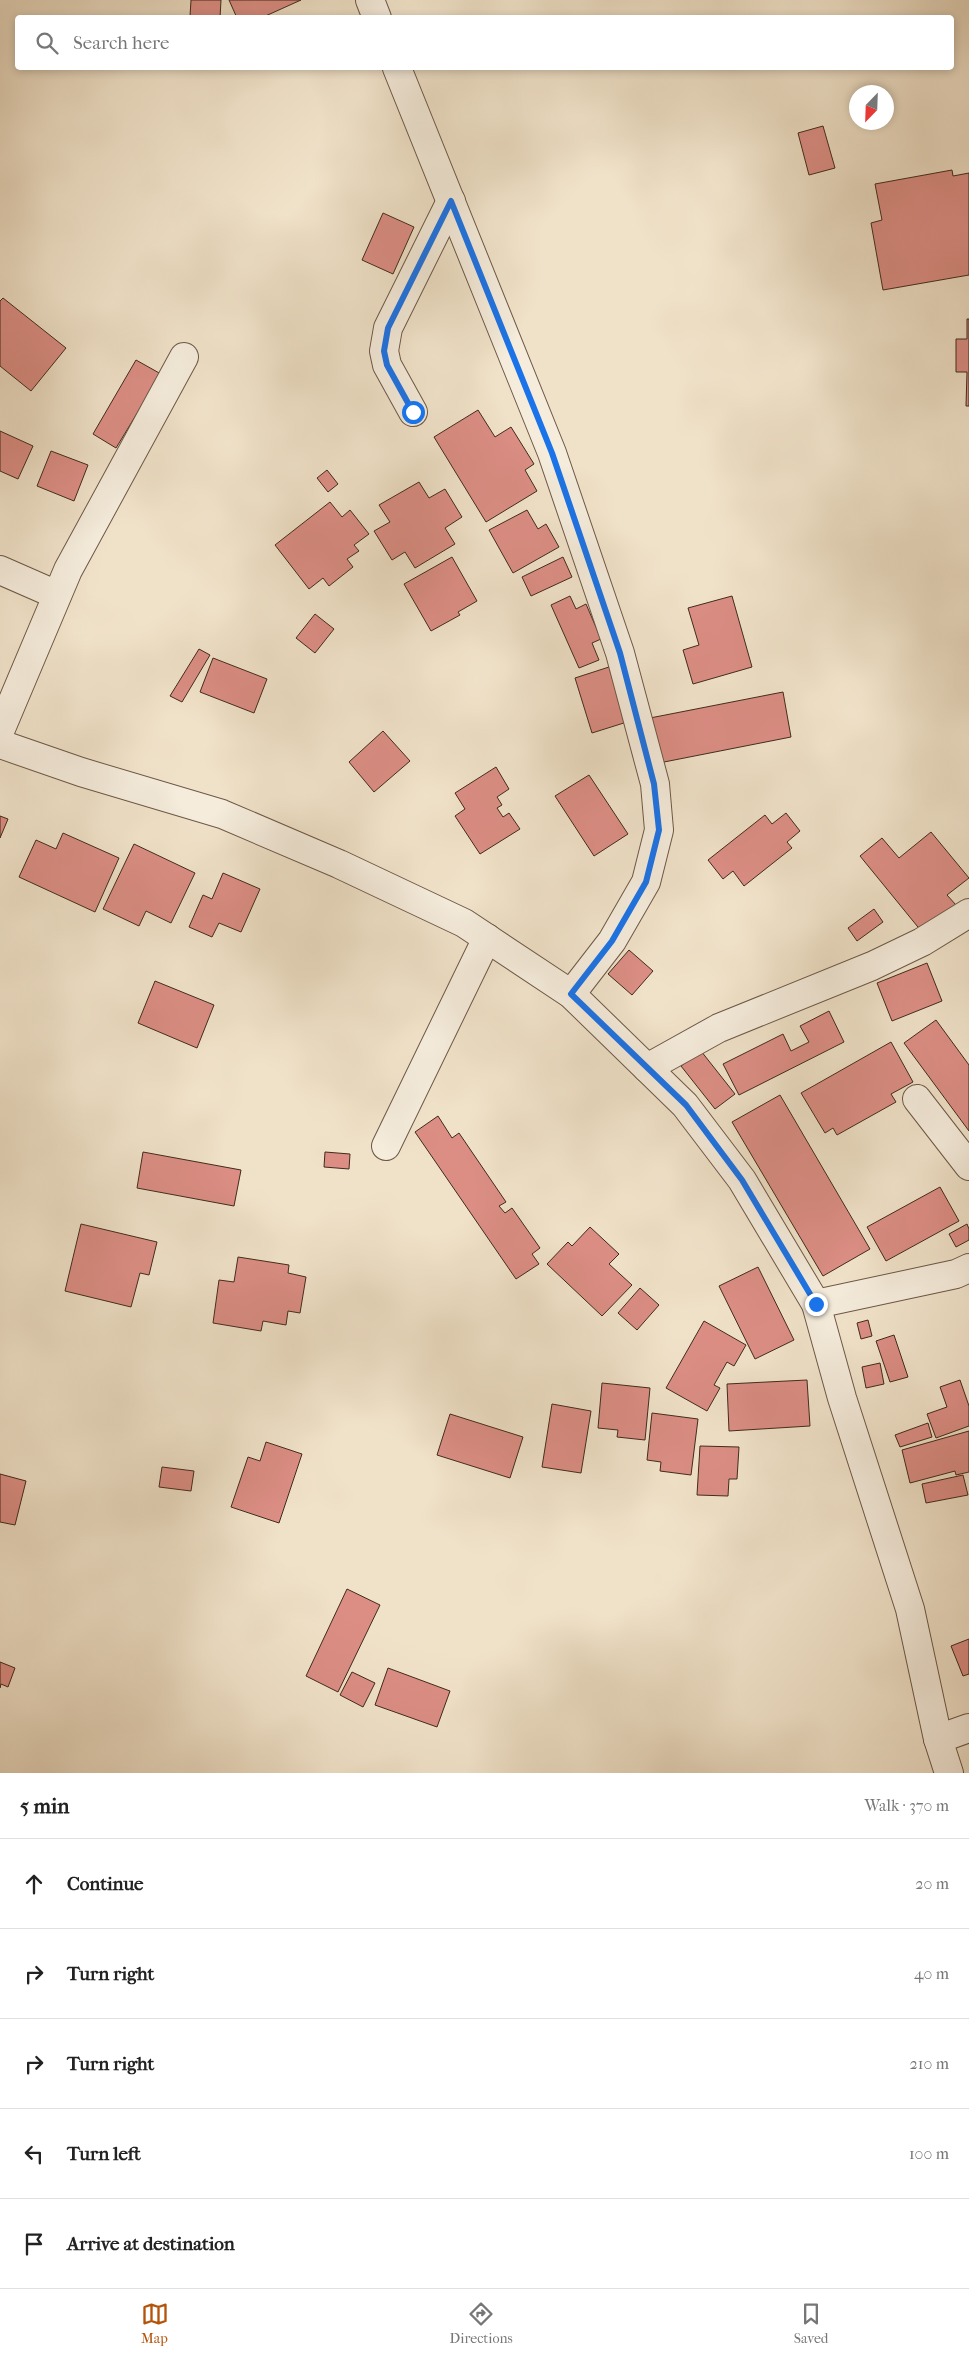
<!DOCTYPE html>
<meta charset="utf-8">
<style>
:root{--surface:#fff;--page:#f2f2f2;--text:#222;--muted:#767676;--line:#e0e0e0;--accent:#b45309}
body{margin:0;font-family:"IM FELL French Canon",serif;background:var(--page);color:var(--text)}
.compass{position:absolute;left:849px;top:85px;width:45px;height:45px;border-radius:50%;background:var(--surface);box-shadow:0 2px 8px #0003;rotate:203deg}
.stop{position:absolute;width:15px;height:15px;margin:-11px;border:4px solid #1a73e8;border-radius:50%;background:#fff}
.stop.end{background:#1a73e8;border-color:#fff;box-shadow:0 1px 5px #0008}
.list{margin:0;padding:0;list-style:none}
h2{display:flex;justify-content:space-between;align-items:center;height:65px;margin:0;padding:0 20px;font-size:21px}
h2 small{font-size:16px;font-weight:400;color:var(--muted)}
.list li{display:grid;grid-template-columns:32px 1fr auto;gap:15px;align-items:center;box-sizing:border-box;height:90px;padding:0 20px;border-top:1px solid var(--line)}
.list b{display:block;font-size:19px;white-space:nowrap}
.list em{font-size:16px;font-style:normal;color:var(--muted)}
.icon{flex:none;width:28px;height:28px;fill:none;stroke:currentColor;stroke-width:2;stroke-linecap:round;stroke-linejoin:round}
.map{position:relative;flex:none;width:969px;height:1773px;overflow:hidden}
.search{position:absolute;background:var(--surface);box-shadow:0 2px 8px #0003;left:15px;right:15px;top:15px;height:55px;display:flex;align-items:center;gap:12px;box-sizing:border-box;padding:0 18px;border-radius:5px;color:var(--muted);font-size:19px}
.sheet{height:515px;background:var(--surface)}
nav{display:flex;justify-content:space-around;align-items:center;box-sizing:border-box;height:70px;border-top:1px solid var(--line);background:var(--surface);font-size:14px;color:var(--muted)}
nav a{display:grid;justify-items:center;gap:2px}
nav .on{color:var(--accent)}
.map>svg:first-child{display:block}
.building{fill:#dc8e85;stroke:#412a1c}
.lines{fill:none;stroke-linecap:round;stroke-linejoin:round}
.minor-casing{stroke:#6d5847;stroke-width:30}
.minor{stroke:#f5ecdc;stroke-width:28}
.route{stroke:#1a73e8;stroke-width:6}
</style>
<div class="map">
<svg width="969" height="1773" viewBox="0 0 969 1773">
<rect width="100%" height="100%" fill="#f0e2c9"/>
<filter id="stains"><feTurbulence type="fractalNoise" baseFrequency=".004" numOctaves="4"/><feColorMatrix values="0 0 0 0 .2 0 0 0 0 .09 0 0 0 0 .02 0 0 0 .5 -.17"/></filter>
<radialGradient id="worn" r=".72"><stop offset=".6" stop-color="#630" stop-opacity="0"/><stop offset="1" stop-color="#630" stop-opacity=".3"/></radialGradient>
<!-- building -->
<g class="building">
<polygon points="191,0 221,0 220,18 190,16"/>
<polygon points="229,0 301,0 261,18 237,18"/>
<polygon points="823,126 835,168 809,175 798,133"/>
<polygon points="952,170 953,176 969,173 969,275 883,290 871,223 882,220 875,184"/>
<polygon points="383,213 414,227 393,274 362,260"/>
<polygon points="3,298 66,348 31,391 0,366 0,301"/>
<polygon points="967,319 969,319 969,406 966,406 967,372 956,372 956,339 967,339"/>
<polygon points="136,360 161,374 116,448 93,434"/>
<polygon points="478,410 495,437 511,427 534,464 525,470 537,491 486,522 434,437"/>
<polygon points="0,431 33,446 18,479 0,471"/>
<polygon points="51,451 88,465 74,501 37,486"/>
<polygon points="327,470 338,484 328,492 317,478"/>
<polygon points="419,482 429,498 445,489 462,517 445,528 455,544 415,568 405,552 392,560 374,531 390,522 379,505"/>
<polygon points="330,502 342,517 350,510 369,534 354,545 359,551 347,559 353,567 329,586 323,578 309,589 275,545"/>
<polygon points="527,510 538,529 546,524 559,547 513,573 489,530"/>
<polygon points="452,557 477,601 458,612 460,615 431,631 404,584"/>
<polygon points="563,557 572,577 531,596 522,577"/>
<polygon points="570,596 576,609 586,604 601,639 592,643 599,660 579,668 551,605"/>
<polygon points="732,596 752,667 693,684 683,650 699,645 688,608"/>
<polygon points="315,614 334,629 315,653 296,638"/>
<polygon points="199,649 210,655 182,702 170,696"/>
<polygon points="213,658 267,679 254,713 200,692"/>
<polygon points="609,667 627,722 592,733 575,678"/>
<polygon points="783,692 791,737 659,763 650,718"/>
<polygon points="383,731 410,761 374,792 349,762"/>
<polygon points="496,767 509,789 497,797 502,805 497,808 503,817 509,813 520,829 480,854 455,816 465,809 455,793"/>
<polygon points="589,775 628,834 594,856 555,796"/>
<polygon points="786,813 800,831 787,842 792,848 744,886 733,871 723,879 708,860 765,815 772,824"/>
<polygon points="0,816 8,819 0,838"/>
<polygon points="931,832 969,878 947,895 956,905 922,932 860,856 882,838 899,858"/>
<polygon points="63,833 119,858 95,912 19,877 36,840 56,849"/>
<polygon points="134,844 195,873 171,923 146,911 139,926 103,909"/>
<polygon points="223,873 260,889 241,932 219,923 212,937 189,927 203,895 212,899"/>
<polygon points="874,909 883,922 857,941 848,928"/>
<polygon points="629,950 653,971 632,995 608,974"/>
<polygon points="927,963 942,1001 892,1021 877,983"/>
<polygon points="155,981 214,1005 197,1048 138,1023"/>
<polygon points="829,1011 844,1042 739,1095 723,1064 783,1034 791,1051 809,1042 800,1026"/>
<polygon points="936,1020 969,1065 969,1131 904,1043"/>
<polygon points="891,1042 913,1082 891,1094 896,1102 837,1135 833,1128 825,1133 801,1093"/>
<polygon points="701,1051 735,1094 715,1109 681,1066"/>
<polygon points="780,1095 870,1249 823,1276 732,1122"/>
<polygon points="438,1116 452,1138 459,1133 506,1202 499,1206 505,1213 512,1208 540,1248 532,1254 539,1264 516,1279 415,1132"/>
<polygon points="143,1152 241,1170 234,1206 137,1188"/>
<polygon points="325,1152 350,1154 349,1169 324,1167"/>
<polygon points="940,1187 959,1221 886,1261 867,1227"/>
<polygon points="81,1224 157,1242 149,1275 140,1273 131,1307 65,1291"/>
<polygon points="967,1224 969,1229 969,1240 956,1247 949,1234"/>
<polygon points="590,1227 619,1254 609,1264 632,1285 602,1316 547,1264 568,1242 572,1246"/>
<polygon points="238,1257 289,1265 288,1273 306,1277 300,1313 288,1311 286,1325 263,1321 261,1331 213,1323 219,1280 234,1282"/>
<polygon points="758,1267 794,1340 755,1359 719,1286"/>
<polygon points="640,1288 659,1305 637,1330 618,1313"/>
<polygon points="868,1320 872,1336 861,1339 857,1323"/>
<polygon points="704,1321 746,1345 734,1366 727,1362 714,1385 720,1388 707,1411 666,1388"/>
<polygon points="894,1335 908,1377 890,1382 876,1341"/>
<polygon points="880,1363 884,1384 866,1388 862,1367"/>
<polygon points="807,1380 810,1426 729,1431 727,1384"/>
<polygon points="960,1380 969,1406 969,1426 936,1438 927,1414 947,1407 940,1387"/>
<polygon points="602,1383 650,1388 645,1440 617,1437 618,1430 598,1428"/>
<polygon points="552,1404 591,1411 581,1473 542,1467"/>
<polygon points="652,1413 698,1419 691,1475 660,1471 661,1462 647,1460"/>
<polygon points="450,1414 523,1437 510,1478 437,1455"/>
<polygon points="928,1423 932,1437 900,1447 895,1435"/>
<polygon points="969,1431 969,1472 956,1475 955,1471 910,1483 902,1450"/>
<polygon points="266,1442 302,1454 279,1523 231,1507 248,1457 260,1461"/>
<polygon points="700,1446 739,1447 737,1479 729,1479 728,1496 697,1495"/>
<polygon points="162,1467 194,1471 191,1491 159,1487"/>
<polygon points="0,1474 26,1481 15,1525 0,1522"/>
<polygon points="963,1475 968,1495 926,1503 922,1484"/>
<polygon points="347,1589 380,1605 338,1692 306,1676"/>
<polygon points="969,1639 969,1674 963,1676 951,1646"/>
<polygon points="0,1662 15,1668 8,1687 1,1684 0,1688"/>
<polygon points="388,1668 450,1691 437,1727 375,1705"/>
<polygon points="352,1672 375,1683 363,1707 340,1695"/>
</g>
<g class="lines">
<defs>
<g id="minor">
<polyline points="370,0 377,18"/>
<polyline points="397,68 552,453 620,653 655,784 659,830 646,882 612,941 571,994"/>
<polyline points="413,412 387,365 384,351 388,328 451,201"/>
<polyline points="0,570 57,595"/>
<polyline points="0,731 68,570 184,357"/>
<polyline points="0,744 81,772 222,814 339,864 464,923 571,994 685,1105 742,1180 816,1304 842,1398 910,1609 938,1739 949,1773"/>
<polyline points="647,1068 719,1028 872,966 922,942 969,913"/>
<polyline points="917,1099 969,1166"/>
<polyline points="386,1146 487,938"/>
<polyline points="816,1304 956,1274 969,1268"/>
<polyline points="938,1739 969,1728"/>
</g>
</defs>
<!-- minor casing -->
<use href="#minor" class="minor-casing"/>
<!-- minor -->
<use href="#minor" class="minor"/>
</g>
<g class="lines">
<!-- route -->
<polyline class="route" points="413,412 387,365 384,351 388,328 451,201 552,453 620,653 654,784 659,830 646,882 612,941 571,994 686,1105 742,1180 816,1304"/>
</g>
<rect width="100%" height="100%" filter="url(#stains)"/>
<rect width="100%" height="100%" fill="url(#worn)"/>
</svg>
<svg class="compass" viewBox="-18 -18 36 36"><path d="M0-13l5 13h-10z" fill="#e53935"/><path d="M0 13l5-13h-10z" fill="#767676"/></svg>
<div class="stop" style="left:413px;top:412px"></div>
<div class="stop end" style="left:816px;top:1304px"></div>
<div class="search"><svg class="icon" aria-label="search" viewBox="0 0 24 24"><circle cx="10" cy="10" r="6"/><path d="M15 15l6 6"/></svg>Search here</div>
</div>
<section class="sheet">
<h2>5 min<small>Walk · 370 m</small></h2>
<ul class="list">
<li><svg class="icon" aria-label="ahead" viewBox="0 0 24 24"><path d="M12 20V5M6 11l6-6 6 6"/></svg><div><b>Continue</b></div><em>20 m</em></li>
<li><svg class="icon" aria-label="right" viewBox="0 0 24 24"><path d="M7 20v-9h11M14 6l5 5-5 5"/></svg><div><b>Turn right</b></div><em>40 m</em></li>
<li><svg class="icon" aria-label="right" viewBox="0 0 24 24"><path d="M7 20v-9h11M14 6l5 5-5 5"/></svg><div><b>Turn right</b></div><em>210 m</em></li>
<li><svg class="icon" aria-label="left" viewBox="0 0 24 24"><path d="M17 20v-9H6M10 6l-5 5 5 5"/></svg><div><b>Turn left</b></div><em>100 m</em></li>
<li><svg class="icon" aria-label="arrive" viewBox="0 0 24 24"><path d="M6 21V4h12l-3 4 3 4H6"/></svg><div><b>Arrive at destination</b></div></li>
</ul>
</section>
<nav>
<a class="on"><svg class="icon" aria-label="map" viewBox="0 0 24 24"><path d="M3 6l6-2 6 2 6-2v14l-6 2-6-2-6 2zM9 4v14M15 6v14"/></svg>Map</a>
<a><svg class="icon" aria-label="directions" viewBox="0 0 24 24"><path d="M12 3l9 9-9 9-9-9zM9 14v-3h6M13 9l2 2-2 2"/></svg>Directions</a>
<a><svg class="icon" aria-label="saved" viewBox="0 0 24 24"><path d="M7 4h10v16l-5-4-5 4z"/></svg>Saved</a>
</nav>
